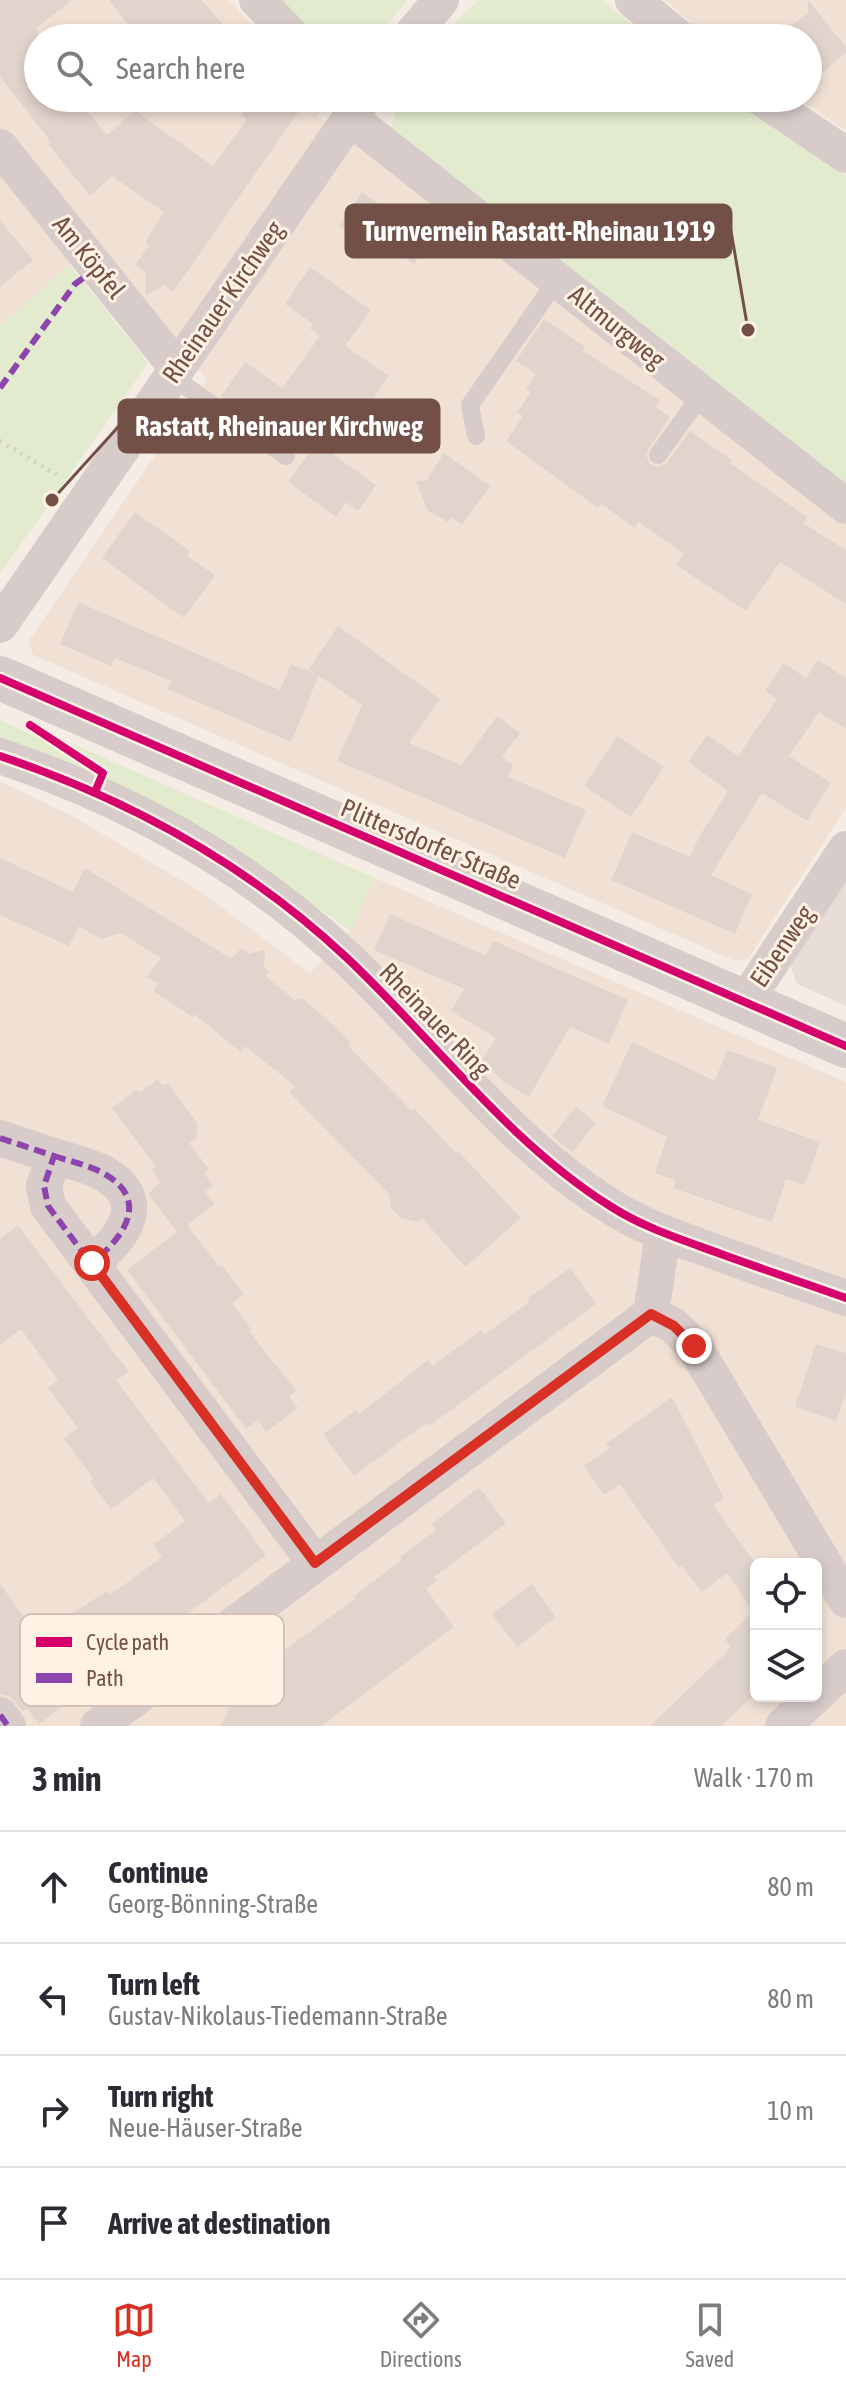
<!DOCTYPE html>
<meta charset="utf-8">
<style>
:root{--surface:#fff;--page:#f2f2f3;--text:#2b2b33;--muted:#7c7c81;--line:#e1e1e2;--accent:#d93025}
body{margin:0;font-family:"Asap Condensed",sans-serif;background:var(--page);color:var(--text)}
.controls{position:absolute;right:24px;bottom:24px;display:grid;overflow:hidden;border-radius:12px;box-shadow:0 4px 12px #0003}
.controls button{width:72px;height:72px;display:grid;place-items:center;padding:0;border:0;border-bottom:2px solid var(--line);background:var(--surface);color:var(--text);font:40px sans-serif}
.stop{position:absolute;width:24px;height:24px;margin:-18px;border:6px solid #d93025;border-radius:50%;background:#fff}
.stop.end{background:#d93025;border-color:#fff;box-shadow:0 2px 8px #0008}
.list{margin:0;padding:0;list-style:none}
h2{display:flex;justify-content:space-between;align-items:center;height:104px;margin:0;padding:0 32px;font-size:34px}
h2 small{font-size:26px;font-weight:400;color:var(--muted)}
.list li{display:grid;grid-template-columns:52px 1fr auto;gap:24px;align-items:center;box-sizing:border-box;height:112px;padding:0 32px;border-top:2px solid var(--line)}
.list b{display:block;font-size:30px;white-space:nowrap}
.list p{margin:0;font-size:26px;white-space:nowrap;color:var(--muted)}
.list em{font-size:26px;font-style:normal;color:var(--muted)}
.icon{flex:none;width:44px;height:44px;fill:none;stroke:currentColor;stroke-width:2;stroke-linecap:round;stroke-linejoin:round}
.map{position:relative;flex:none;width:846px;height:1726px;overflow:hidden}
.search{position:absolute;background:var(--surface);box-shadow:0 4px 12px #0003;left:24px;right:24px;top:24px;height:88px;display:flex;align-items:center;gap:20px;box-sizing:border-box;padding:0 28px;border-radius:44px;color:var(--muted);font-size:30px}
.sheet{height:552px;background:var(--surface)}
nav{display:flex;justify-content:space-around;align-items:center;box-sizing:border-box;height:112px;border-top:2px solid var(--line);background:var(--surface);font-size:22px;color:var(--muted)}
nav a{display:grid;justify-items:center;gap:4px}
nav .on{color:var(--accent)}
.map>svg:first-child{display:block}
.residential{fill:#f1e1d5;fill-rule:evenodd}
.industrial{fill:#e8ddd6}
.green{fill:#e3ebcf}
.building{fill:#e1d4cd}
.lines{fill:none;stroke-linecap:round;stroke-linejoin:round}
.path{stroke:#d7ccc9;stroke-width:5;stroke-dasharray:2 6;stroke-linecap:butt}
.service{stroke:#d7ccc9;stroke-width:18}
.minor{stroke:#d7ccc9;stroke-width:36}
.tertiary{stroke:#d7ccc9;stroke-width:44}
.quiet{stroke:#8e44ad;stroke-width:6;stroke-dasharray:12 6;stroke-linecap:butt}
.cycleway-casing{stroke:#fff1e4;stroke-width:13}
.cycleway{stroke:#d6006c;stroke-width:8}
.route{stroke:#d93025;stroke-width:10}
.labels{text-anchor:middle;dominant-baseline:central;stroke-width:6;stroke-linejoin:round;paint-order:stroke}
.street-label{font-size:26px;fill:#725047;stroke:#fff1e4}
.key{fill:#fff1e4;stroke:#d5c1b5;stroke-width:2}
.key-label{font-size:22px;fill:#725047}
.leader{fill:none;stroke:#725047;stroke-width:3}
.callout-dot{fill:#725047;stroke:#fff1e4;stroke-width:3}
.callout{fill:#725047;stroke:#725047;stroke-width:3}
.callout-label{font-size:28px;text-anchor:middle;font-weight:bold;fill:#fff}
</style>
<div class="map">
<svg width="846" height="1726" viewBox="0 0 846 1726">
<rect width="100%" height="100%" fill="#f5ede5"/>
<!-- residential -->
<g class="residential">
<polygon points="0,0 229,0 264,38 38,38 38,98 327,98 328,99 317,116 387,164 846,523 846,808 748,959 735,961 33,655 28,642 207,379 164,334 92,245 0,326"/>
<polygon points="665,0 846,0 846,131 797,98 808,98 808,38 707,38"/>
<path d="M 0,781 L 76,818 L 201,892 L 310,973 L 350,931 L 375,878 L 846,1082 L 846,1726 L 0,1726 ZM 756,1564 L 816,1564 L 816,1696 L 756,1696 Z"/>
</g>
<!-- industrial -->
<polygon class="industrial" points="846,875 846,1006 797,984 789,962"/>
<!-- green -->
<g class="green">
<polygon points="272,0 408,0 375,38 312,38"/>
<polygon points="479,0 602,0 648,38 444,38 453,25"/>
<polygon points="402,98 728,98 846,176 846,483 391,127"/>
<polygon points="69,265 148,363 0,574 0,326"/>
<polygon points="0,720 50,743 53,735 375,878 351,931 213,835 0,739"/>
</g>
<!-- building -->
<g class="building">
<polygon points="0,0 72,0 37,27 38,98 76,98 107,135 135,111 213,166 247,119 242,115 254,98 308,98 173,292 164,285 146,295 145,272 135,265 149,246 145,243 164,212 112,176 90,196 48,144 51,142 0,77"/>
<polygon points="109,0 202,0 234,38 139,38"/>
<polygon points="808,0 846,47 846,53 808,83 808,38 775,38 808,13"/>
<polygon points="362,192 405,223 410,215 436,233 414,264 383,242 376,252 339,226"/>
<polygon points="0,220 33,260 0,287"/>
<polygon points="310,267 371,310 345,346 389,376 334,455 376,485 358,511 346,502 336,517 288,482 309,453 221,396 245,362 282,388 320,336 310,329 313,324 285,304"/>
<polygon points="544,319 585,347 583,351 660,400 655,407 670,417 648,449 646,455 650,464 658,467 667,463 690,431 732,460 730,463 807,517 803,523 846,550 846,604 780,562 746,611 676,565 684,554 639,522 635,528 601,504 598,508 506,441 523,416 517,412 531,392 526,389 536,374 516,361"/>
<polygon points="444,453 490,486 462,525 451,517 448,522 427,510 416,481 427,480"/>
<polygon points="135,512 190,551 187,556 215,575 184,618 102,558"/>
<polygon points="78,602 280,690 291,664 319,675 291,742 167,689 171,681 115,658 111,666 60,644"/>
<polygon points="338,626 440,699 409,743 461,765 497,716 520,733 502,757 513,765 508,777 586,810 565,858 337,761 362,705 309,669"/>
<polygon points="818,660 846,678 846,729 819,712 789,756 831,783 807,821 762,793 711,875 752,894 735,934 611,880 632,832 690,857 699,837 728,791 688,762 707,735 738,756 777,699 765,691 784,663 806,678"/>
<polygon points="617,736 664,767 631,817 584,786"/>
<polygon points="0,858 73,892 85,868 232,959 241,948 248,954 265,950 264,967 269,971 265,976 295,1000 302,998 332,1024 351,1043 348,1046 412,1111 414,1108 455,1152 459,1152 521,1218 465,1267 422,1218 418,1222 400,1218 390,1206 390,1195 289,1092 295,1086 245,1046 241,1052 194,1014 193,1017 153,991 158,984 147,977 161,958 121,933 101,939 79,926 69,946 0,915"/>
<polygon points="390,914 485,955 494,941 628,1000 609,1044 570,1027 529,1097 503,1081 482,1060 496,1038 451,1011 464,989 374,950"/>
<polygon points="632,1042 715,1081 727,1050 777,1068 758,1120 820,1142 805,1185 786,1179 772,1222 673,1188 676,1180 655,1173 667,1137 602,1106"/>
<polygon points="158,1079 162,1085 169,1084 198,1124 196,1138 189,1143 209,1169 204,1173 213,1186 205,1192 215,1204 187,1225 218,1266 221,1264 244,1294 232,1303 251,1329 249,1331 296,1391 289,1396 298,1408 266,1432 258,1420 246,1429 127,1270 177,1232 148,1194 160,1182 152,1170 156,1167 112,1108 136,1090 141,1092"/>
<polygon points="576,1107 596,1123 572,1152 552,1136"/>
<polygon points="18,1225 129,1372 117,1380 125,1392 209,1503 221,1494 266,1555 39,1724 27,1709 23,1711 9,1696 0,1694 0,1584 36,1633 61,1614 65,1618 107,1591 110,1595 162,1557 153,1545 185,1521 153,1478 111,1509 90,1481 93,1478 63,1438 78,1428 48,1388 58,1380 21,1329 0,1345 0,1239"/>
<polygon points="570,1268 596,1304 429,1426 426,1423 354,1476 323,1434 356,1410 359,1414 428,1360 432,1366 481,1330 484,1335 529,1302 527,1299"/>
<polygon points="816,1344 846,1353 846,1393 836,1421 795,1407"/>
<polygon points="672,1397 724,1498 713,1505 756,1564 756,1693 721,1726 650,1726 724,1655 731,1647 725,1639 753,1612 727,1573 702,1592 682,1566 679,1568 620,1484 604,1495 584,1466 610,1448 606,1444"/>
<polygon points="479,1487 506,1523 434,1577 437,1581 426,1589 454,1627 321,1726 220,1726 240,1687 268,1678 260,1668 356,1598 354,1596 402,1560 400,1557 436,1530 432,1524"/>
<polygon points="532,1584 556,1617 517,1647 492,1614"/>
</g>
<g class="lines">
<!-- path -->
<polyline class="path" points="0,441 61,477"/>
<!-- service -->
<g class="service">
<polyline points="171,376 286,456"/>
<polyline points="476,436 470,405 557,280"/>
<polyline points="658,455 701,395"/>
</g>
<!-- minor -->
<g class="minor">
<polyline points="257,0 294,38"/>
<polyline points="633,0 679,38"/>
<polyline points="409,38 441,0"/>
<polyline points="761,98 846,155"/>
<polyline points="350,118 846,506"/>
<polyline points="0,147 177,368"/>
<polyline points="0,625 364,98"/>
<path d="M 0,756 C 128,799 248,865 347,958 C 435,1041 507,1141 610,1206 C 644,1228 683,1240 721,1254 C 762,1269 804,1283 846,1298"/>
<polyline points="745,1002 846,849"/>
<polyline points="0,1138 54,1156 44,1186 48,1206 315,1563"/>
<path d="M 54,1156 C 69,1161 88,1165 103,1173 C 152,1200 123,1238 92,1263"/>
<polyline points="651,1314 674,1326 694,1346 846,1600"/>
<polyline points="816,1695 846,1667"/>
<polyline points="0,1715 8,1726"/>
<polyline points="98,1726 651,1314 663,1234"/>
<polyline points="783,1726 815,1696"/>
</g>
<!-- tertiary -->
<polyline class="tertiary" points="0,678 846,1046"/>
<!-- quiet -->
<g class="quiet">
<polyline points="0,388 75,284 97,268"/>
<polyline points="0,1138 54,1156 44,1186 48,1206 315,1563"/>
<path d="M 54,1156 C 69,1161 88,1165 103,1173 C 152,1200 123,1238 92,1263"/>
<polyline points="0,1715 8,1726"/>
</g>
<defs>
<g id="cycleway">
<polyline points="0,678 846,1046"/>
<polyline points="30,725 103,773 95,792"/>
<path d="M 0,756 C 128,799 248,865 347,958 C 435,1041 507,1141 610,1206 C 644,1228 683,1240 721,1254 C 762,1269 804,1283 846,1298"/>
</g>
</defs>
<!-- cycleway casing -->
<use href="#cycleway" class="cycleway-casing"/>
<!-- cycleway -->
<use href="#cycleway" class="cycleway"/>
</g>
<g class="lines">
<!-- route -->
<polyline class="route" points="92,1263 315,1563 651,1314 674,1326 694,1346"/>
</g>
<g class="labels">
<!-- street labels -->
<g class="street-label">
<text transform="translate(89 257) rotate(51)">Am Köpfel</text>
<text transform="translate(223 302) rotate(-55)">Rheinauer Kirchweg</text>
<text transform="translate(617 327) rotate(39)">Altmurgweg</text>
<text transform="translate(431 844) rotate(23)">Plittersdorfer Straße</text>
<text transform="translate(782 946) rotate(-56)">Eibenweg</text>
<text transform="translate(435 1020) rotate(46)">Rheinauer Ring</text>
</g>
</g>
<!-- legend -->
<rect x="20" y="1614" width="264" height="92" rx="12" class="key"/>
<rect x="36" y="1637" width="36" height="10" fill="#d6006c"/>
<rect x="36" y="1673" width="36" height="10" fill="#8e44ad"/>
<g class="key-label">
<text x="86" y="1650">Cycle path</text>
<text x="86" y="1686">Path</text>
</g>
<!-- callouts -->
<path class="leader" d="M748 330L731 231M52 500L119 426"/>
<g class="callout-dot">
<circle cx="748" cy="330" r="8"/>
<circle cx="52" cy="500" r="8"/>
</g>
<g class="callout">
<rect x="346" y="205" width="385" height="52" rx="8"/>
<rect x="119" y="400" width="320" height="52" rx="8"/>
</g>
<g class="callout-label">
<text x="539" y="241">Turnvernein Rastatt-Rheinau 1919</text>
<text x="279" y="436">Rastatt, Rheinauer Kirchweg</text>
</g>
</svg>
<div class="controls">
<button><svg class="icon" aria-label="locate" viewBox="0 0 24 24"><circle cx="12" cy="12" r="6"/><path d="M12 2v4M12 18v4M2 12h4M18 12h4"/></svg></button>
<button><svg class="icon" aria-label="layers" viewBox="0 0 24 24"><path d="M12 4l9 5-9 5-9-5zM3 14l9 5 9-5"/></svg></button>
</div>
<div class="stop" style="left:92px;top:1263px"></div>
<div class="stop end" style="left:694px;top:1346px"></div>
<div class="search"><svg class="icon" aria-label="search" viewBox="0 0 24 24"><circle cx="10" cy="10" r="6"/><path d="M15 15l6 6"/></svg>Search here</div>
</div>
<section class="sheet">
<h2>3 min<small>Walk · 170 m</small></h2>
<ul class="list">
<li><svg class="icon" aria-label="ahead" viewBox="0 0 24 24"><path d="M12 20V5M6 11l6-6 6 6"/></svg><div><b>Continue</b><p>Georg-Bönning-Straße</p></div><em>80 m</em></li>
<li><svg class="icon" aria-label="left" viewBox="0 0 24 24"><path d="M17 20v-9H6M10 6l-5 5 5 5"/></svg><div><b>Turn left</b><p>Gustav-Nikolaus-Tiedemann-Straße</p></div><em>80 m</em></li>
<li><svg class="icon" aria-label="right" viewBox="0 0 24 24"><path d="M7 20v-9h11M14 6l5 5-5 5"/></svg><div><b>Turn right</b><p>Neue-Häuser-Straße</p></div><em>10 m</em></li>
<li><svg class="icon" aria-label="arrive" viewBox="0 0 24 24"><path d="M6 21V4h12l-3 4 3 4H6"/></svg><div><b>Arrive at destination</b></div></li>
</ul>
</section>
<nav>
<a class="on"><svg class="icon" aria-label="map" viewBox="0 0 24 24"><path d="M3 6l6-2 6 2 6-2v14l-6 2-6-2-6 2zM9 4v14M15 6v14"/></svg>Map</a>
<a><svg class="icon" aria-label="directions" viewBox="0 0 24 24"><path d="M12 3l9 9-9 9-9-9zM9 14v-3h6M13 9l2 2-2 2"/></svg>Directions</a>
<a><svg class="icon" aria-label="saved" viewBox="0 0 24 24"><path d="M7 4h10v16l-5-4-5 4z"/></svg>Saved</a>
</nav>
